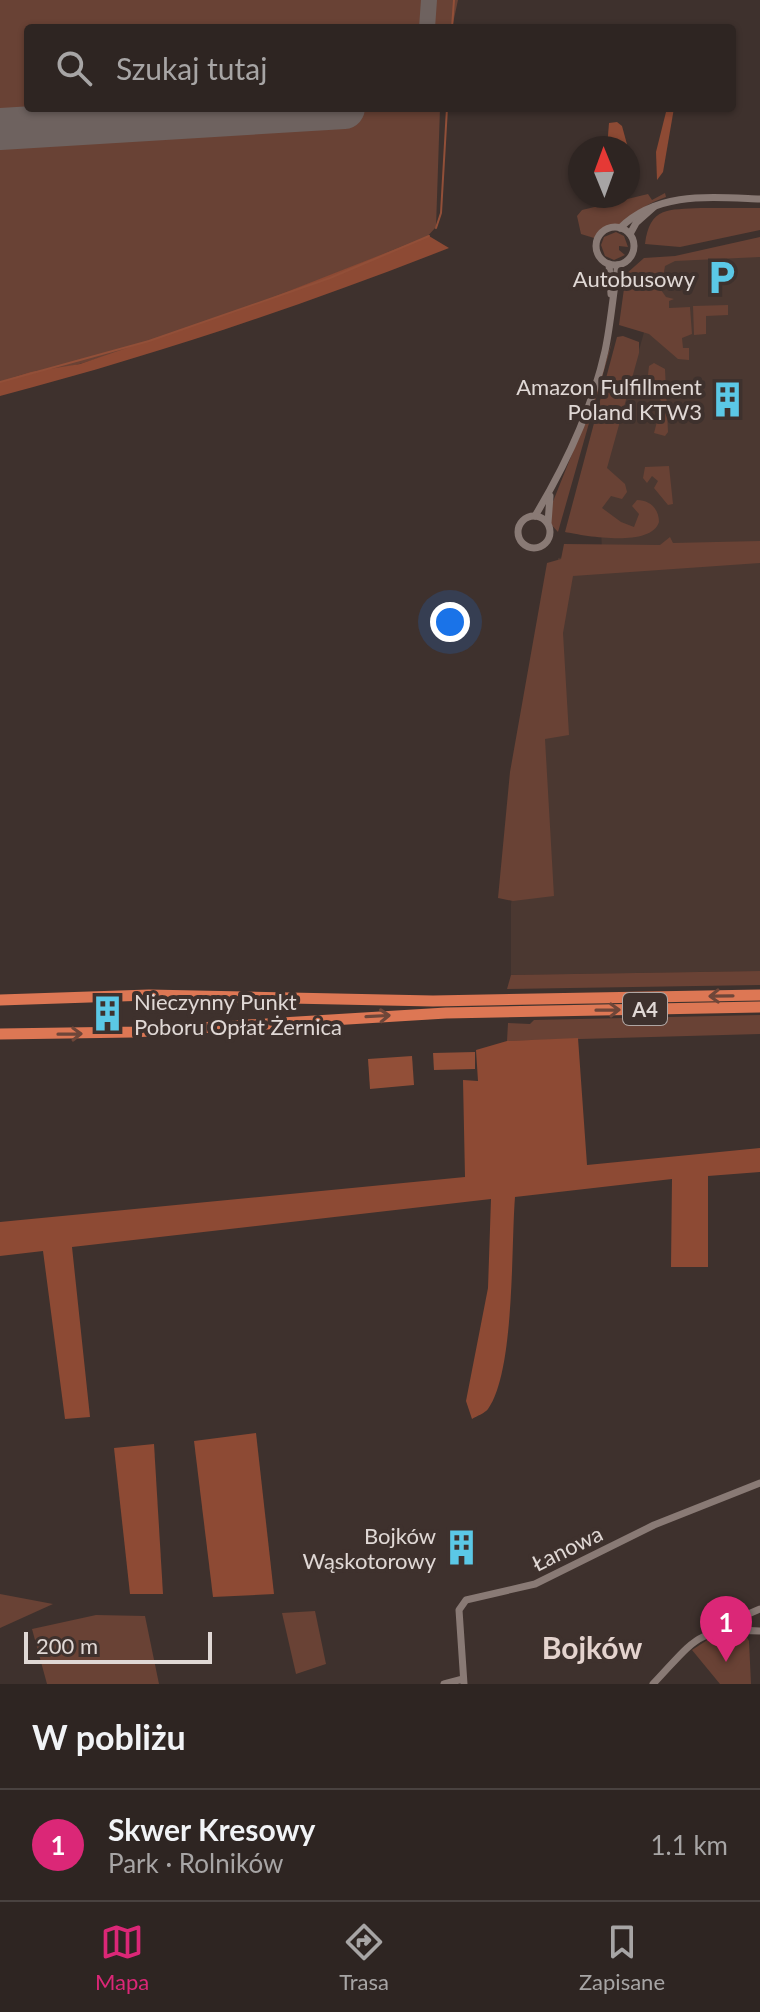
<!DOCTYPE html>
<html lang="pl">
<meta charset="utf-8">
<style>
:root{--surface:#2e2522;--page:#362d2a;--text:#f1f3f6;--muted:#a7a5a5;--line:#494240;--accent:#db2777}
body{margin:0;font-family:Lato,sans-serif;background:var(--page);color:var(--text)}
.compass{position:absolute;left:568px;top:136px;width:72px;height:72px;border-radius:50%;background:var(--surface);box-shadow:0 2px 6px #0004;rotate:359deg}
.scale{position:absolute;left:24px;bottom:20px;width:188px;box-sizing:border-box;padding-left:8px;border:4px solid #e0d8d5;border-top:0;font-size:22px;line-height:28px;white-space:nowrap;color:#e0d8d5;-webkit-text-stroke:6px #3e312d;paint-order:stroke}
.you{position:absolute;left:450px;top:622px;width:28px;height:28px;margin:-20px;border:6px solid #fff;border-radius:50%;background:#1a73e8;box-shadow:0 0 0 12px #1a73e833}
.badge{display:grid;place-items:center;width:52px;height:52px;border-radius:50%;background:var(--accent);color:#fff;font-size:26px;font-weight:700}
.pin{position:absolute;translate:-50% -66px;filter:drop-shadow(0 2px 4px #0008)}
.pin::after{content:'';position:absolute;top:42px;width:28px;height:24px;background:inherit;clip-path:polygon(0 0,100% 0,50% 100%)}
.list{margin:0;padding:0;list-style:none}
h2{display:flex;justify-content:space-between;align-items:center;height:104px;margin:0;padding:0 32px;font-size:34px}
h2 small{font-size:26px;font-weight:400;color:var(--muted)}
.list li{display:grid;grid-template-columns:52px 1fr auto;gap:24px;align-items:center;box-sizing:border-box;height:112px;padding:0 32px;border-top:2px solid var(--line)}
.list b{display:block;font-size:30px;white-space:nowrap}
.list p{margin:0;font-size:26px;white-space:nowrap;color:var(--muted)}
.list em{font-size:26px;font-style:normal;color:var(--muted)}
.icon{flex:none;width:44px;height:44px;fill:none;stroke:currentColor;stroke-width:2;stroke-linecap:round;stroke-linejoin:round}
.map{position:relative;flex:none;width:760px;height:1684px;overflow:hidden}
.search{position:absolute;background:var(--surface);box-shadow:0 2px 6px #0004;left:24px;right:24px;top:24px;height:88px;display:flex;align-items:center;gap:20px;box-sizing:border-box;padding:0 28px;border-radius:8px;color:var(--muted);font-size:30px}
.sheet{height:216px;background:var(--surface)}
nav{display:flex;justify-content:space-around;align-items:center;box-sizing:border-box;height:112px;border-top:2px solid var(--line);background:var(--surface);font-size:22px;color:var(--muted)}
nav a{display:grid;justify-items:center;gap:4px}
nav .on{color:var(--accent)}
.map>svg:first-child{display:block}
.built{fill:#4b3831}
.green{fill:#694235}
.forest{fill:#8d4a34}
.water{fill:#924f38}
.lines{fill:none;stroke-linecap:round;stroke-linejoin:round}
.stream{stroke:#924f38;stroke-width:2}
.taxiway{stroke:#6e625f;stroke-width:16}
.runway{stroke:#6e625f;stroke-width:42}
.minor{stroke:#897a75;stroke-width:7}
.highway{stroke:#dd7754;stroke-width:11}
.oneway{stroke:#6e4639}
.labels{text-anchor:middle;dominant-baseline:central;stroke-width:8;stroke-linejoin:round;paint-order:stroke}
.shield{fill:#3e312d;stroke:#afa6a3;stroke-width:2}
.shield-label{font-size:20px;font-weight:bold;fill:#e0d8d5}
.poi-label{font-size:22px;fill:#e0d8d5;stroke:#3e312d;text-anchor:end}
.street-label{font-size:22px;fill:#e0d8d5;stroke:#3e312d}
.district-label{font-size:30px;font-weight:bold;fill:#e4d3ce;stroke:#3e312d}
</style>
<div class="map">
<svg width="760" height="1684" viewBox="0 0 760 1684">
<rect width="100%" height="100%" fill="#3e312d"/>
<!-- built -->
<polygon class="built" points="760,251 760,971 511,975 511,904 558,558 602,552 601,528 589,525 665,259"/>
<!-- green -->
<g class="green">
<path d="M 0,0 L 458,0 L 452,28 L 28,28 L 28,108 L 440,108 L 436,227 L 426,238 C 313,282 199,329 83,363 C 56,371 27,374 0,382 Z"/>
<path d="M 665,193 L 666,197 C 648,203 636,212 621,223 C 612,230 602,227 594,238 L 581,234 L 577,216 L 582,210 L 648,194 L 652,200 Z"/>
<path d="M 701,208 L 760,208 L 760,230 L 680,247 L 645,244 C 650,206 668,210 701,208 Z"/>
<polygon points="616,232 624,236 628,247 619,246 619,250 625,255 614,260 605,256 601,245 604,237"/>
<polygon points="760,237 760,257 675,261 665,266 661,290 666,297 674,299 669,301 669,308 690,307 692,334 682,338 683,348 689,348 689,360 678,359 649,334 619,325 626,274 644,258 675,256"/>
<polygon points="728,305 728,315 706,316 706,334 694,335 693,306"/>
<path d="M 623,336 L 639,342 L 639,353 L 607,468 L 625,484 L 627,492 L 622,499 L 611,496 L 602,508 L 621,522 L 634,527 L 639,514 L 632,506 L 637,500 C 650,500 659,509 659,522 C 651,548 585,536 565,532 L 617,337 Z"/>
<polygon points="613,339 558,532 548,521 550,509 590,409"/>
<polygon points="654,363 665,369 668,432 665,436 654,433 662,403 648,375 649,366"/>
<polygon points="669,466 673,504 668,505 654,488 658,481 652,476 647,483 643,478 645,467"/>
<polygon points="670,537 673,543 760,541 760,563 573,576 563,633 569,735 545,739 554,896 513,901 498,898 510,772 547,563 561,559 564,544 660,545"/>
<polygon points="760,971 760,985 507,989 511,975"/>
<polygon points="760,1015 760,1034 507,1041 508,1023 530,1024 534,1020"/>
<polygon points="0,1594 53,1604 0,1628"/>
<polygon points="315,1611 326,1664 296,1674 282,1613"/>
<polygon points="96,1615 145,1616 159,1684 47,1684 32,1629"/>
<polygon points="744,1632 749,1641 751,1684 720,1684 692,1650 718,1633"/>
</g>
<!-- forest -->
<g class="forest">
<polygon points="667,108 674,108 663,172 657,180 656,152"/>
<polygon points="617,122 622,126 628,148 607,148 609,123"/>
<path d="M 429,236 L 449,248 C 301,306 153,356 0,396 L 0,382 L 31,372 L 80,364 L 261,302 Z"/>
<path d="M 578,1038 L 587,1165 L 760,1148 L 760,1172 L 708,1176 L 708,1267 L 671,1267 L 672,1179 L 515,1197 C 511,1246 515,1372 488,1409 C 485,1413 477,1416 472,1419 L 466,1401 L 488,1288 L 491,1199 L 72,1247 L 90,1417 L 65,1419 L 43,1251 L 0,1256 L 0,1222 L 465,1177 L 463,1080 L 478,1081 L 476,1050 L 507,1041 Z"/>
<polygon points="256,1433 274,1594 213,1597 194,1441"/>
<polygon points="154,1444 163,1594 130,1594 114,1448"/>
</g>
<!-- water -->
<g class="water">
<polygon points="475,1052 475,1069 434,1070 433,1053"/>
<polygon points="412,1056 414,1085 370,1089 368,1059"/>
</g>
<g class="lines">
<!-- stream -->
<g class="stream">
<polyline points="452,28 454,0"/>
<polyline points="436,228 441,213 447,108"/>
<polyline points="0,382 149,341 330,278 429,236"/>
</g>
<!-- taxiway -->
<polyline class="taxiway" points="427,28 429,0"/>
<!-- runway -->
<polyline class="runway" points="0,129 344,108"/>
<!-- minor -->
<g class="minor">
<circle cx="615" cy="246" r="19"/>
<path d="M 620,228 C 657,191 711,197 760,199"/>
<polyline points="630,234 636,223 654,207"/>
<polyline points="609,264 611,294"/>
<path d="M 535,516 C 565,466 592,409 605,351 C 611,323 613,293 618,265"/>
<circle cx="534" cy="532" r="16"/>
<polyline points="548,523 550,496"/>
<polyline points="739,1629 746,1615 760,1609"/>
<polyline points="444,1684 463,1679"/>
<polyline points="464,1684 459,1610 466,1600 535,1584 654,1525 760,1483"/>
<path d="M 653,1684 C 695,1640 696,1627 760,1631"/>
</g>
<!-- highway -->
<g class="highway">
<polyline points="0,1000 149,995 433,1001 760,995"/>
<polyline points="0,1034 133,1032 446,1013 760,1007"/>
</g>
</g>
<!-- one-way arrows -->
<defs><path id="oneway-shaft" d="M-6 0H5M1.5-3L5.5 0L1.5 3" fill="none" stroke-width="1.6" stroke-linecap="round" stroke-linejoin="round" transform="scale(2)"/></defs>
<g class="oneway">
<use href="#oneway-shaft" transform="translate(721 996) rotate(179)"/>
<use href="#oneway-shaft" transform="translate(608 1010) rotate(-1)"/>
<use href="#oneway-shaft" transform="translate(378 1016) rotate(-3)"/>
<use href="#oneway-shaft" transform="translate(70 1034) rotate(-1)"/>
</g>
<!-- icons -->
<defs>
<symbol id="parking-bare" viewBox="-9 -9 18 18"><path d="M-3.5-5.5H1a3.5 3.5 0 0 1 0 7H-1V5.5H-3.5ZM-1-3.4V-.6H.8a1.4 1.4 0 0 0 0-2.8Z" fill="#5bc8e6" stroke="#3e312d" stroke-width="2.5" paint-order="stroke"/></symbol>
<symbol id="building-bare" viewBox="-9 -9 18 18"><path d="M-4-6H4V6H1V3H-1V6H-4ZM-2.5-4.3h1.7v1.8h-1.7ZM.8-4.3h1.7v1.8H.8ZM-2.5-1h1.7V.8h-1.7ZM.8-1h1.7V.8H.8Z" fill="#5bc8e6" stroke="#3e312d" stroke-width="2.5" paint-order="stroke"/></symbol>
</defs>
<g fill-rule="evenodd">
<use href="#parking-bare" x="696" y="252" width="51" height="51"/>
<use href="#building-bare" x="702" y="374" width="51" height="51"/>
<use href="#building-bare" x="82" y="988" width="51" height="51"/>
<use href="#building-bare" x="436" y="1522" width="51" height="51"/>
</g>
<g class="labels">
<!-- shield labels -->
<rect class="shield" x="623" y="993" width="44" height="32" rx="6"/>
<g class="shield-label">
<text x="645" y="1009">A4</text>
</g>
<!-- poi labels -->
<g class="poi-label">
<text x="695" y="278">Autobusowy</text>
<text x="702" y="386">Amazon Fulfillment<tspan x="702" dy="25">Poland KTW3</tspan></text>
<text x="134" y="1001" text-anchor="start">Nieczynny Punkt<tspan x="134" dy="25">Poboru Opłat Żernica</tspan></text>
<text x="436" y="1535">Bojków<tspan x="436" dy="25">Wąskotorowy</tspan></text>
</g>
<!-- street labels -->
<g class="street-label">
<text transform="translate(567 1548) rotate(-26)">Łanowa</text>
</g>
<!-- district labels -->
<g class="district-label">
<text x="592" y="1647">Bojków</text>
</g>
</g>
</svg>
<svg class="compass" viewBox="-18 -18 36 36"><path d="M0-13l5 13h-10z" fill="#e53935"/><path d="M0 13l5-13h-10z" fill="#a7a5a5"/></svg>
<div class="scale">200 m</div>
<div class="you"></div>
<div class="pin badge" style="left:726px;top:1662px">1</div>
<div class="search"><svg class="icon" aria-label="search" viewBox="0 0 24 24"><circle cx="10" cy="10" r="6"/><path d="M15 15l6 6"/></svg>Szukaj tutaj</div>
</div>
<section class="sheet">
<h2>W pobliżu<small></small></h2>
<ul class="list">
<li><span class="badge">1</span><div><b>Skwer Kresowy</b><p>Park · Rolników</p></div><em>1.1 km</em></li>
</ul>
</section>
<nav>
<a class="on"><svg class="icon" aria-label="map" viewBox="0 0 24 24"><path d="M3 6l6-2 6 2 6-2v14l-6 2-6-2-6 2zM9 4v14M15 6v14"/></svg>Mapa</a>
<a><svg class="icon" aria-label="directions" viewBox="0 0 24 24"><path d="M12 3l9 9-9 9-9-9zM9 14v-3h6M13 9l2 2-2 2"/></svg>Trasa</a>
<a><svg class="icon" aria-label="saved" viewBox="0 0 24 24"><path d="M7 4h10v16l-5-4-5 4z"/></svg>Zapisane</a>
</nav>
